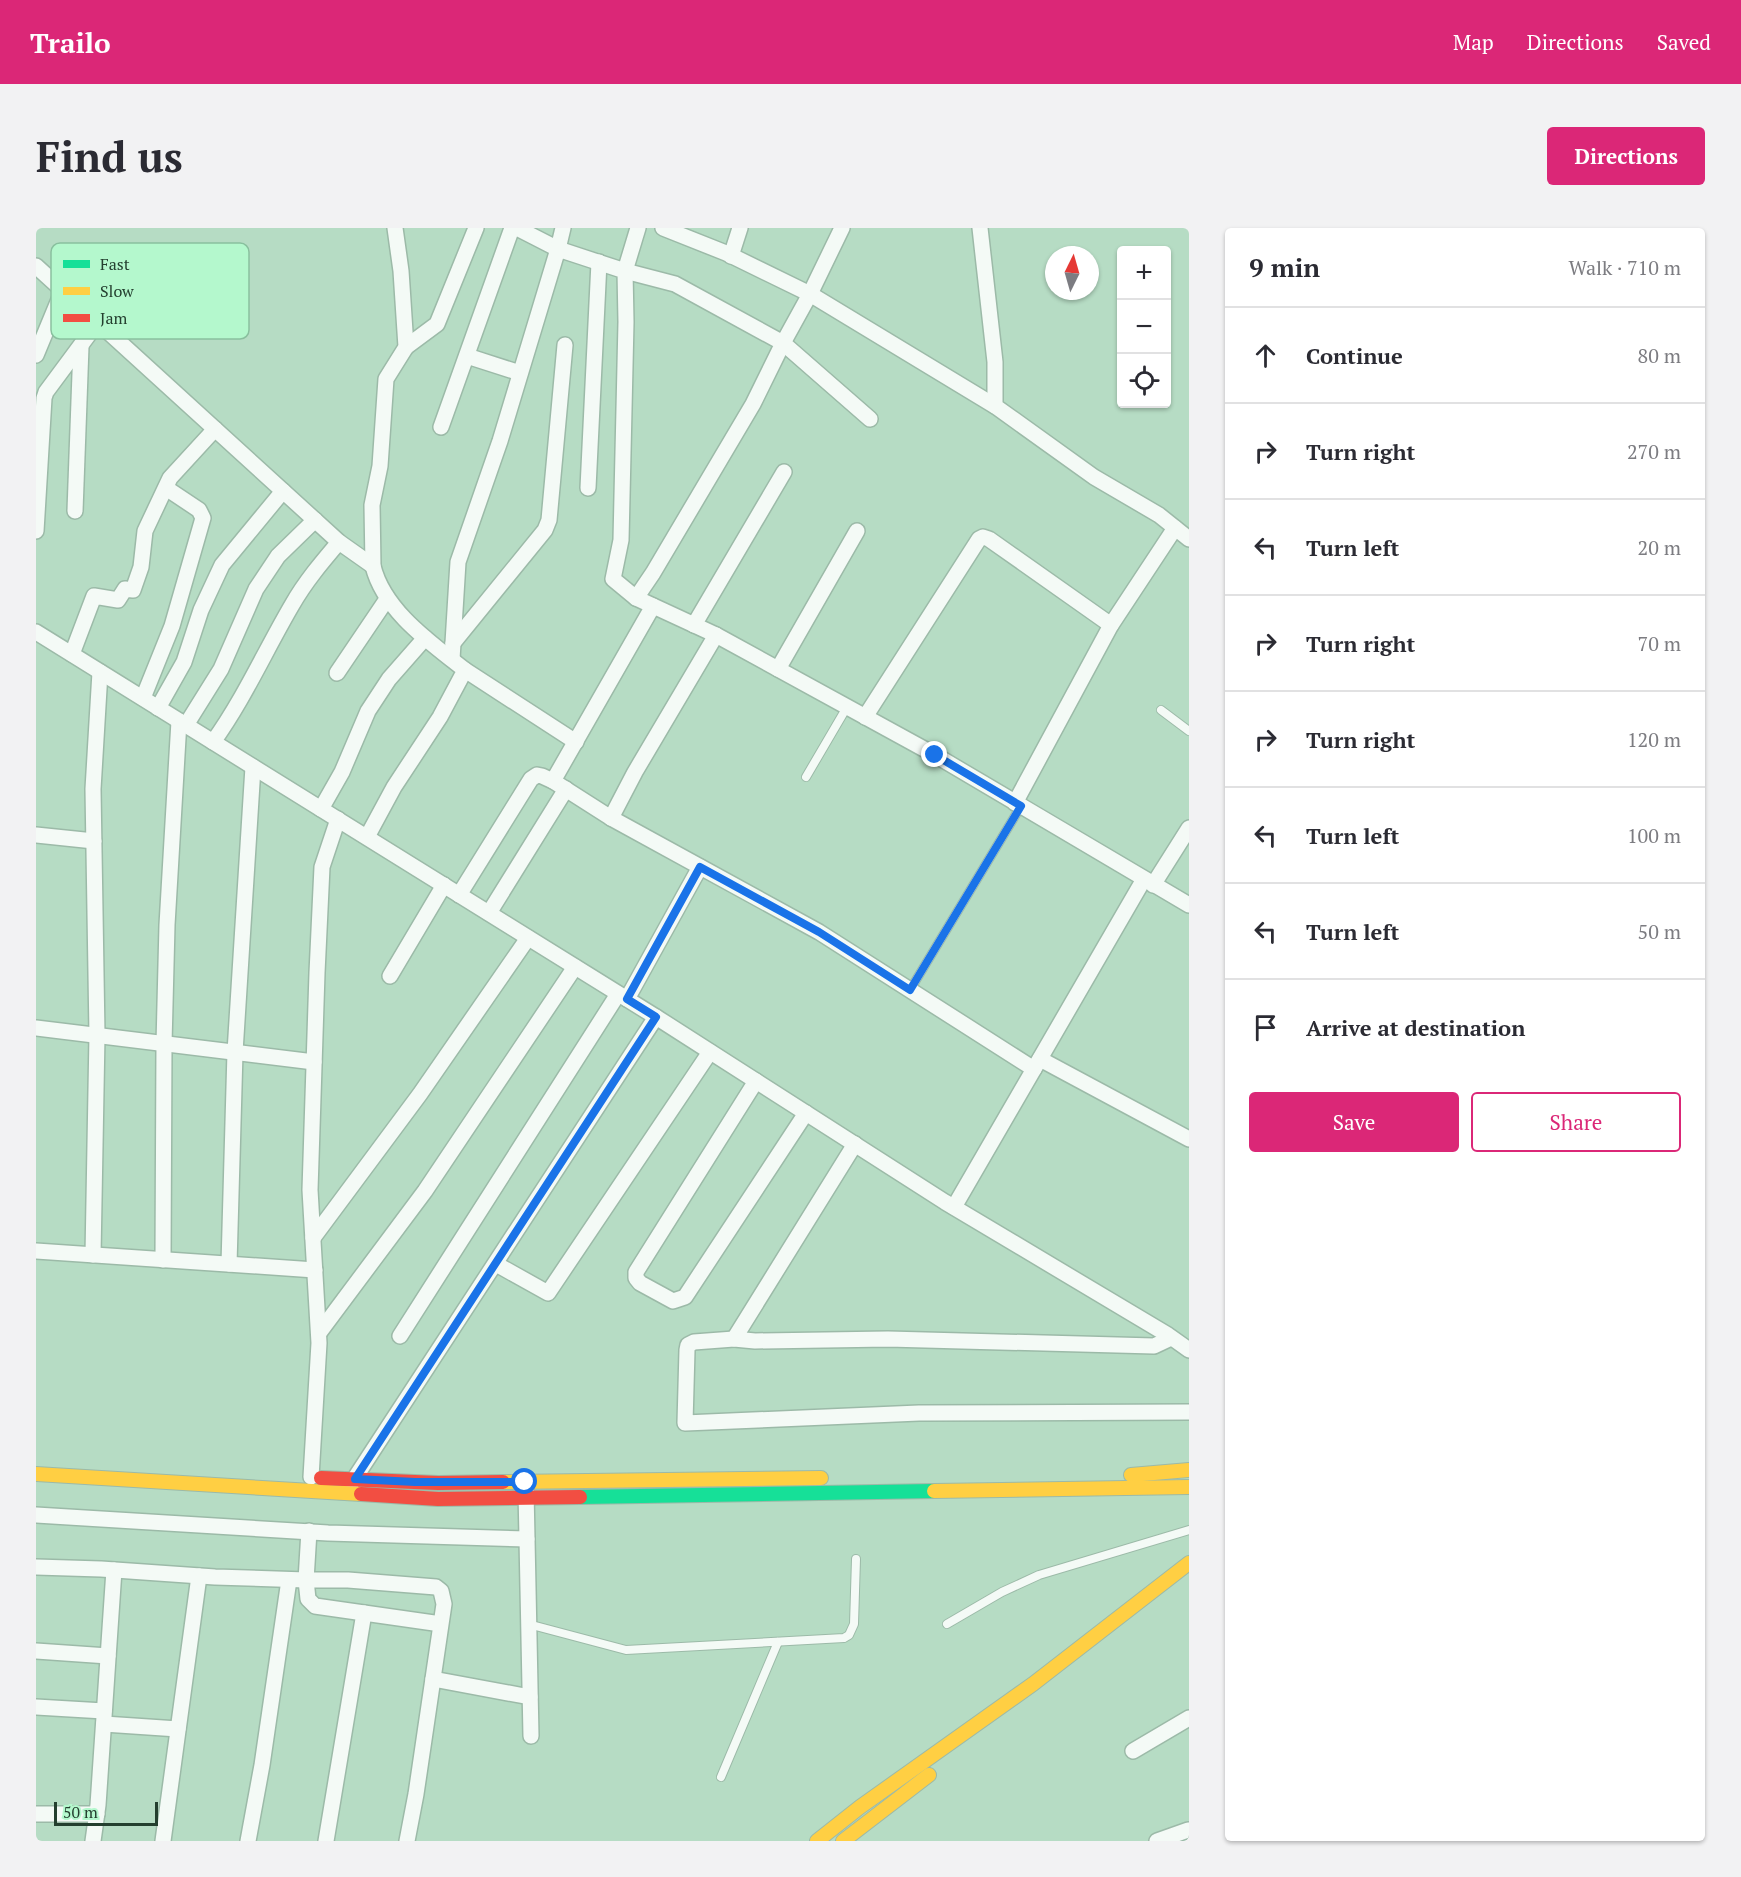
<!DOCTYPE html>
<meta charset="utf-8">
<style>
:root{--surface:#fff;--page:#f2f2f3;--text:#2b2b33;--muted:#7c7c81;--line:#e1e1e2;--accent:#db2777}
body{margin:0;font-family:"PT Serif",serif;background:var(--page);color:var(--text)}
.controls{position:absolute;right:18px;top:18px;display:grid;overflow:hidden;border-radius:6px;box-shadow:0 2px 4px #0004}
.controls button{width:54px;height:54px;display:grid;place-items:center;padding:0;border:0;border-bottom:2px solid var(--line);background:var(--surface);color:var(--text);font:30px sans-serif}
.compass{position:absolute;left:1009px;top:18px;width:54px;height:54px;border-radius:50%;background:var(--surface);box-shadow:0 2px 4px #0004;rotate:5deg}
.scale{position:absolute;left:18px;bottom:15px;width:104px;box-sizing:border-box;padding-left:6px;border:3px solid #243f2f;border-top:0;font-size:16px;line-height:21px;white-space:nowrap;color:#243f2f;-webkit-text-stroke:4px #b4f8cd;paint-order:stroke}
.stop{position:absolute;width:18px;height:18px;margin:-14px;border:4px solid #1a73e8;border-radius:50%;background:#fff}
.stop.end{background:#1a73e8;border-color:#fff;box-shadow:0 2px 6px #0008}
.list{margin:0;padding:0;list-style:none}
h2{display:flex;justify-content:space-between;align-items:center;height:78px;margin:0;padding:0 24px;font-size:26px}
h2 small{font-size:20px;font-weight:400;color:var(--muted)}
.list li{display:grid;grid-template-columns:39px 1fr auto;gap:18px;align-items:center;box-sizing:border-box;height:96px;padding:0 24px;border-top:2px solid var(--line)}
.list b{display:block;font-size:22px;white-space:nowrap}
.list em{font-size:20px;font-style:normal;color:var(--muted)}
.actions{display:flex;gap:12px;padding:18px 24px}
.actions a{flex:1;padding:14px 0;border:2px solid var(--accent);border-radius:6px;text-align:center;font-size:21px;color:var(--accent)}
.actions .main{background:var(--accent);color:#fff}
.icon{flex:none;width:33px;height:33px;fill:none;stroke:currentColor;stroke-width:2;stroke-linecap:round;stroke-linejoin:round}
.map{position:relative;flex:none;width:1153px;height:1613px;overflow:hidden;border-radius:6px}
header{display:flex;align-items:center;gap:36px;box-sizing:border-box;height:84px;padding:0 30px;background:var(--accent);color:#fff}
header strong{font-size:28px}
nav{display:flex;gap:33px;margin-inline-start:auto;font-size:21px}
.intro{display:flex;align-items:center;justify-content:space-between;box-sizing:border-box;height:144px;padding:0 36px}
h1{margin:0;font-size:42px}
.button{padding:15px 27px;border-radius:6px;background:var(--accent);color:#fff;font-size:21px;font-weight:700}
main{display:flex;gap:36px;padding:0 36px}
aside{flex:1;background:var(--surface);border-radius:6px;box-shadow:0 2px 4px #0004}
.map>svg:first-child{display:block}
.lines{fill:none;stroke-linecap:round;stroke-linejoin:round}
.lane-casing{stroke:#9cbaa8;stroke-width:10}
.street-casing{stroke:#9cbaa8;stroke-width:18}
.fast-casing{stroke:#9cbaa8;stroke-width:16}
.slow-casing{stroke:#9cbaa8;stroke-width:16}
.jam-casing{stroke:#9cbaa8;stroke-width:16}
.lane{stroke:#f4faf6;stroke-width:8}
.street{stroke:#f4faf6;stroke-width:15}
.fast{stroke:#16e098;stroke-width:14}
.slow{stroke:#ffcf43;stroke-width:14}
.jam{stroke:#f24e42;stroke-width:14}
.route{stroke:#1a73e8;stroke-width:8}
.key{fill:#b4f8cd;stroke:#89c09e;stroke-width:1.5}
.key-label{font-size:16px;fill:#243f2f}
</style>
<header>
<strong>Trailo</strong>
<nav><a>Map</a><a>Directions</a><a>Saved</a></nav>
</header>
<div class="intro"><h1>Find us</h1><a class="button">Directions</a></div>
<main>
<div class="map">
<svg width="1153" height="1613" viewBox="0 0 1153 1613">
<rect width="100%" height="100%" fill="#b6dcc4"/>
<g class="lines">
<defs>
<g id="lane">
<polyline points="1125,482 1153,503"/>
<polyline points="770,549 811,479"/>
<polyline points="874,762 985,578"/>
<polyline points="492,1396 590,1422 808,1410 813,1407 818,1396 820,1331"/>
<polyline points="911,1396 966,1364 1003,1347 1153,1302"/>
<polyline points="685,1549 742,1414"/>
</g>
<g id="street">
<polyline points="481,0 522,21 589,43 590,94 585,312 577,351 600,370 680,407 899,527 1153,677"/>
<polyline points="627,0 690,25 774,66 959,178"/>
<polyline points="806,0 774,66 747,115 834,191"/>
<polyline points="944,0 959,134 959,178 1058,249 1123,287 1153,311"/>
<polyline points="695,28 704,0"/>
<polyline points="0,38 303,314 337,338"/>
<polyline points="370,119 401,96 440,0"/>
<polyline points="0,127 27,62"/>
<polyline points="431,128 484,145"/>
<polyline points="405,199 476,0"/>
<polyline points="552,260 563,34"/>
<polyline points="39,283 45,118"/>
<polyline points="0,303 8,170 10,164 62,94"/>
<polyline points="600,370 617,345 717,176 747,115 639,56 589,43 602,0"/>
<polyline points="658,397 748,244"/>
<polyline points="0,404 620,789 909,974 1132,1107 1153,1122"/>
<polyline points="417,415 509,302 513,292 529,117"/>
<polyline points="36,426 58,368 82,372 89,361 97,362 105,339 109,303 134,250 179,201"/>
<polyline points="416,431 422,334 464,213 522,21 527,0"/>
<polyline points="742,441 821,303"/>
<polyline points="429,442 540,514"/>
<polyline points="301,445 351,371"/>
<polyline points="107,470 136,398 167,290 163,282 130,260"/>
<polyline points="122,480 148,434 165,382 186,337 247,263"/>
<polyline points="829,489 943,311 947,309 953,311 1075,397"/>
<polyline points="150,497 185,441 220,361 242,328 279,292"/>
<path d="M 177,514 C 208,471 229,423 256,377 C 269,354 286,334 303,314"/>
<polyline points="517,553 617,378"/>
<polyline points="979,575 1075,397 1139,300"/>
<polyline points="285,581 306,544 332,483 353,451 389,410"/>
<polyline points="575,590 599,544 680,407"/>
<polyline points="0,607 58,613"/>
<path d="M 331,609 L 358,559 L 404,489 L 429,442 C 395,415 348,383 337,338 L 336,277 L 344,238 L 350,151 L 370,119 L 365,43 L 359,0"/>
<polyline points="1117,657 1153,600"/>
<polyline points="423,667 495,551 501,547 506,548 517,553 575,590 783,704 998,841"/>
<polyline points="453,685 530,561"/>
<polyline points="354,748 408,657"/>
<polyline points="591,771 664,639"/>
<polyline points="0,800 278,834"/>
<polyline points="1004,831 1153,911"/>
<polyline points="720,853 600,1044 600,1050 604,1055 637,1073 649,1069 770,885"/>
<polyline points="819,916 698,1111 719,1113 852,1111 1118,1118 1135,1110"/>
<polyline points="918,979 1108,651"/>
<polyline points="277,1010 384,866 492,710"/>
<polyline points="0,1023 279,1042"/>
<polyline points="57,1027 61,807 57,561 64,444"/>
<polyline points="127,1032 128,816 131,697 143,493"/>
<polyline points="193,1036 199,824 217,539"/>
<polyline points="460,1036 512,1065 674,824"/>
<polyline points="283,1105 389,963 539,739"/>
<polyline points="364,1108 582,766"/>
<polyline points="698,1111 658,1114 652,1117 651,1122 649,1195 883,1185 1153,1184"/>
<polyline points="275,1249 283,1115 274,962 281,745 286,639 302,591"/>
<polyline points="315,1256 620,789"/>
<polyline points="490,1262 495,1508"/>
<polyline points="0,1287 292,1305 491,1311"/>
<polyline points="0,1339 65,1341 179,1349 270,1352 273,1303"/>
<polyline points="0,1423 72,1428"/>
<polyline points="397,1451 494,1469"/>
<polyline points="0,1479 68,1483"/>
<polyline points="68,1496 142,1501"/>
<polyline points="1097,1523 1153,1490"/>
<polyline points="0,1586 61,1586"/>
<polyline points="57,1613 62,1577 78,1342"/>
<polyline points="127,1613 163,1348"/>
<polyline points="212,1613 226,1537 253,1352"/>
<polyline points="290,1613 328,1385"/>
<polyline points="371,1613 380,1566 408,1376 405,1363 400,1359 312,1352 270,1352 272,1371 279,1378 405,1396"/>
<polyline points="1121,1613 1152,1602"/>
</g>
<polyline id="fast" points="544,1269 898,1263"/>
<g id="slow">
<polyline points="0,1246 325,1266"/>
<polyline points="1095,1247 1153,1242"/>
<polyline points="467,1254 785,1250"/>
<polyline points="898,1263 1153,1259"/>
<polyline points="781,1613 824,1579 997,1456 1153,1335"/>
<polyline points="807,1613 893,1547"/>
</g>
<g id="jam">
<polyline points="285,1250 402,1255 467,1254"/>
<polyline points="325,1266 402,1271 544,1269"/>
</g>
</defs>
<!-- lane casing -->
<use href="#lane" class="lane-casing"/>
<!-- street casing -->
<use href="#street" class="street-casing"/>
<!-- fast casing -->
<use href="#fast" class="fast-casing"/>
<!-- slow casing -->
<use href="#slow" class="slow-casing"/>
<!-- jam casing -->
<use href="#jam" class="jam-casing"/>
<!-- lane -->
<use href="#lane" class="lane"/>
<!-- street -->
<use href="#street" class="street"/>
<!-- fast -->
<use href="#fast" class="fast"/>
<!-- slow -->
<use href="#slow" class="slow"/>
<!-- jam -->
<use href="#jam" class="jam"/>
</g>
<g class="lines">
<!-- route -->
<polyline class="route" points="489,1254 379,1254 319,1251 620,789 591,771 664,639 783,704 874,762 985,578 899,527"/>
</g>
<!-- legend -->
<rect x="15" y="15" width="198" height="96" rx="9" class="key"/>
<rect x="27" y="32" width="27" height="8" fill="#16e098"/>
<rect x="27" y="59" width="27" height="8" fill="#ffcf43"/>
<rect x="27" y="86" width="27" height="8" fill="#f24e42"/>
<g class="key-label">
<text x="64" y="42">Fast</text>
<text x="64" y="69">Slow</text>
<text x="64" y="96">Jam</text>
</g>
</svg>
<div class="controls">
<button>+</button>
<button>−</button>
<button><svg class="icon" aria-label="locate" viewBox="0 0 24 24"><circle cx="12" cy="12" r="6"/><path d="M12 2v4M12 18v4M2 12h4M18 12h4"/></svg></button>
</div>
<svg class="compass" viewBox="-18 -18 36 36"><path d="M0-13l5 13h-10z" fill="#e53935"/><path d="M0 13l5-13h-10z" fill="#7c7c81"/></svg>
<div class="scale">50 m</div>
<div class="stop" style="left:489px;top:1254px"></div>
<div class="stop end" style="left:899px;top:527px"></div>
</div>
<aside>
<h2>9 min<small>Walk · 710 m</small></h2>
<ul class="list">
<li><svg class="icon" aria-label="ahead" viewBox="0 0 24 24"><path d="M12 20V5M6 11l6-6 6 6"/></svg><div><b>Continue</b></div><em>80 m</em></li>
<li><svg class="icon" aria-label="right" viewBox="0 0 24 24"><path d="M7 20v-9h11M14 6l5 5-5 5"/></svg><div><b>Turn right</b></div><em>270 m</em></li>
<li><svg class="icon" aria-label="left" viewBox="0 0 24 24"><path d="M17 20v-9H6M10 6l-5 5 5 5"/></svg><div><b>Turn left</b></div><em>20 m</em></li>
<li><svg class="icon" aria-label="right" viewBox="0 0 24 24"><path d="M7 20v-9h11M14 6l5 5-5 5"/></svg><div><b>Turn right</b></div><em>70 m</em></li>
<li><svg class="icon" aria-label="right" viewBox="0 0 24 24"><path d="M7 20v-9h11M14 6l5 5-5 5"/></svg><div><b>Turn right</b></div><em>120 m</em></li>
<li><svg class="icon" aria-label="left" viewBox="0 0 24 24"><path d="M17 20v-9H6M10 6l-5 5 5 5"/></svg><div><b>Turn left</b></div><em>100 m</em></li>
<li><svg class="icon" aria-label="left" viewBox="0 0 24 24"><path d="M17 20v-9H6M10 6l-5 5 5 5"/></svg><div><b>Turn left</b></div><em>50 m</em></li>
<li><svg class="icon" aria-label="arrive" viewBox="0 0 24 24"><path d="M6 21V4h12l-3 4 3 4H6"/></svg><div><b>Arrive at destination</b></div></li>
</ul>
<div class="actions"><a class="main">Save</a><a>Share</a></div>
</aside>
</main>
